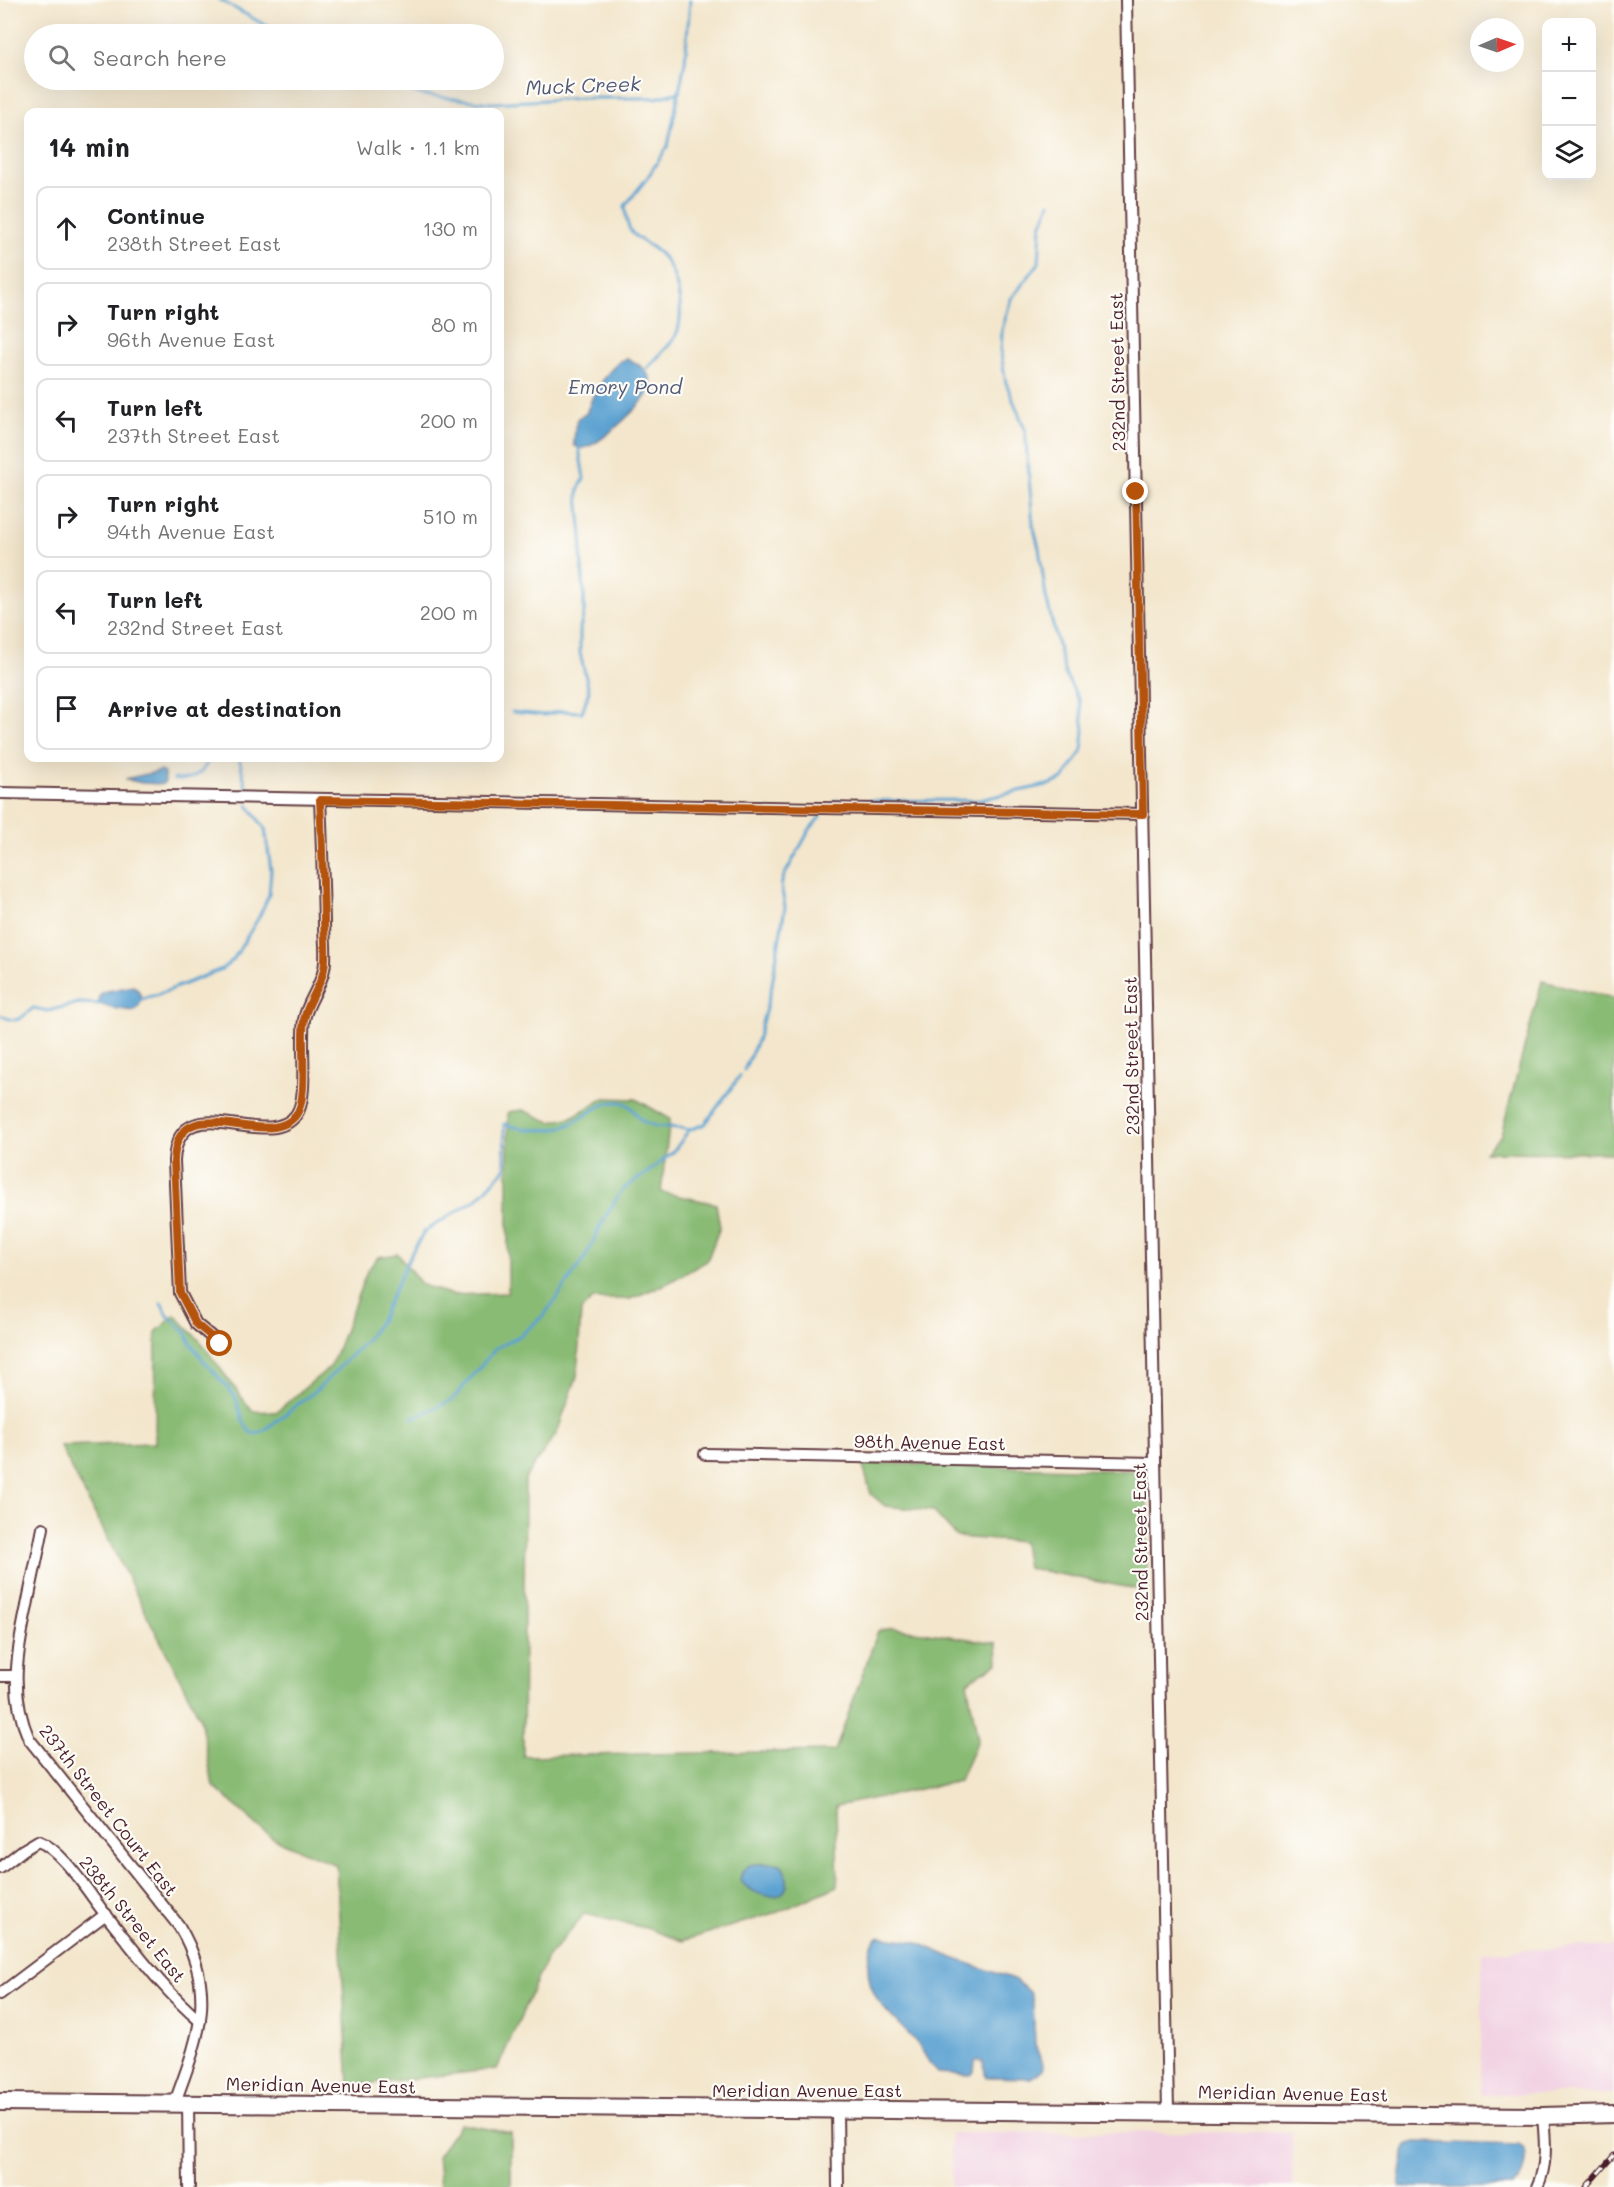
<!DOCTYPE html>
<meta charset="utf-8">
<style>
:root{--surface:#fff;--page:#f2f2f2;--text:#202124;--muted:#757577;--line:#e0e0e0}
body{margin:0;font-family:Mali,sans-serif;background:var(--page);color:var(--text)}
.controls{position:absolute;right:18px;top:18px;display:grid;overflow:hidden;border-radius:12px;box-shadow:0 6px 24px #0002}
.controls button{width:54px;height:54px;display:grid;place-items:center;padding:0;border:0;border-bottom:2px solid var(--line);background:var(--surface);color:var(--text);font:30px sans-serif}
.compass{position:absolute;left:1470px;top:18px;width:54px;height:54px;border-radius:50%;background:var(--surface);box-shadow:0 6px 24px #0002;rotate:88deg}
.stop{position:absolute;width:18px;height:18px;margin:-14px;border:4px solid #b45309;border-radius:50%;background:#fff}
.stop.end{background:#b45309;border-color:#fff;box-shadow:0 2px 6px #0008}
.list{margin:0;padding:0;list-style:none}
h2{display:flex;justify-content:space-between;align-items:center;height:78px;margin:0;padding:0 24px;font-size:26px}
h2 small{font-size:20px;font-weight:400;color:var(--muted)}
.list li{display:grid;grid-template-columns:39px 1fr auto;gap:18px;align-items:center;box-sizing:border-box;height:84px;margin:0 12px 12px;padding:0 12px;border:2px solid var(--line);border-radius:12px}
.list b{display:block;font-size:22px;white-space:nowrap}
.list p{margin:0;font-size:20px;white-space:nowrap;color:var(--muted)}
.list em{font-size:20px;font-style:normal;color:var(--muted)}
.icon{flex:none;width:33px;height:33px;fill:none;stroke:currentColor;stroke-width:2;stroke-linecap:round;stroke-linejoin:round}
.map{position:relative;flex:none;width:1614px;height:2187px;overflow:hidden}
.search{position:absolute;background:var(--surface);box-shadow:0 6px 24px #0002;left:24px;top:24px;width:480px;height:66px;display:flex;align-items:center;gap:15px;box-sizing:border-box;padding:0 21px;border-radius:33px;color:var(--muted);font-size:22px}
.panel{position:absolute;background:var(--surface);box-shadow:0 6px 24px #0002;left:24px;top:108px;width:480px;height:654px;border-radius:12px}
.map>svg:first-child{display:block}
.built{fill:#f1d0e2}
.forest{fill:#89bb74;stroke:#6a6d50;stroke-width:1.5}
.water{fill:#5ba2d1;stroke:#52607e;stroke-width:1.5}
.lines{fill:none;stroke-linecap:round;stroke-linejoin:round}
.stream{stroke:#5ba2d1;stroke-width:3}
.street-casing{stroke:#633d43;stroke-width:14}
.primary-casing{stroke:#633d43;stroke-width:20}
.street{stroke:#fff;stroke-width:10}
.primary{stroke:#fff;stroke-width:16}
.rail-casing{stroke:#4a1f2b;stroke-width:5}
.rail{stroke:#fdfcf7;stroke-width:3;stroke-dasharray:9;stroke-linecap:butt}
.route{stroke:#b45309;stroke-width:8}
.labels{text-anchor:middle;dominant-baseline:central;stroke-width:4.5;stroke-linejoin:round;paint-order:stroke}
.street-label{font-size:18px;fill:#4a1f2b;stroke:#fdfcf7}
.water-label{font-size:20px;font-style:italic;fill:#525a76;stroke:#fdfcf7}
</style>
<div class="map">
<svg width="1614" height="2187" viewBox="0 0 1614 2187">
<rect width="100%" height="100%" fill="#fdfcf7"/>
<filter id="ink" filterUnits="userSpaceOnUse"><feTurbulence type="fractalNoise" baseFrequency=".0167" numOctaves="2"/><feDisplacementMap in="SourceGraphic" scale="12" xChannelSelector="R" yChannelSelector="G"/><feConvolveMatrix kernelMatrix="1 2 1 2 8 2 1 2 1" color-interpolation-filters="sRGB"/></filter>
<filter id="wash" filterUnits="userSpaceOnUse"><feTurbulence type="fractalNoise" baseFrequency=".008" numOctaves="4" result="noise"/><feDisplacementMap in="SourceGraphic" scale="24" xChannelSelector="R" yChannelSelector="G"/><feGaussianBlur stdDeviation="1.35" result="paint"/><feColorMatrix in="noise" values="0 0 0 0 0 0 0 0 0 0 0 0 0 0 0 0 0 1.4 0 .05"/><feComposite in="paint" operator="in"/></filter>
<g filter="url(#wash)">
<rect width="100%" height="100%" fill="#f3e6cc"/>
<!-- built -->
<g class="built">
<polygon points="1614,1946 1614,2094 1481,2094 1482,1952"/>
<polygon points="1292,2132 1293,2187 951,2187 951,2133"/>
</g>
<!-- forest -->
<g class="forest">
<polygon points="1542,981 1614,998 1614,1153 1485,1152 1501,1135"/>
<polygon points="604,1098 636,1099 670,1119 661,1192 716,1204 720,1227 707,1261 668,1283 630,1299 593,1299 581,1310 577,1376 557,1433 525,1478 523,1756 835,1751 878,1631 893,1628 997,1643 998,1663 967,1682 978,1740 959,1781 836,1806 838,1886 778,1912 682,1941 646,1928 584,1914 547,1958 497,2069 349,2086 336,1865 272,1838 213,1786 200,1718 60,1446 155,1443 156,1332 175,1315 199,1340 252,1411 276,1412 331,1366 367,1271 378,1257 398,1254 422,1285 453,1295 508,1293 508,1112 523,1110 551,1122 572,1117"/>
<polygon points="868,1463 1141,1471 1147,1479 1147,1591 1027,1568 1023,1542 957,1537 933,1511 885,1506 871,1494 863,1466"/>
<polygon points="460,2124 511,2133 511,2187 440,2187 437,2156"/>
</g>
<!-- water -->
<g class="water">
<path d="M 627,359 C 637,362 652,373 651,385 C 650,400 602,442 587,447 C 582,449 579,448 574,445 L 575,428 L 578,418 L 586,414 L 595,391 L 609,372 L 620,361 Z"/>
<polygon points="160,771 164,773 165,781 163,784 142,783 125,779"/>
<path d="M 133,986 C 143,992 143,1004 134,1011 L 111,1008 L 99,1004 L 99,997 L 103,992 Z"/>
<path d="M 775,1863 L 782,1865 C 802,1903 759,1904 740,1880 C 744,1858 757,1866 775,1863 Z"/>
<path d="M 880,1936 L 916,1942 L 953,1958 L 1016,1980 L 1031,1994 L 1033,2001 L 1035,2044 L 1043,2066 L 1042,2070 L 1031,2078 L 986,2077 L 983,2062 L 977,2060 L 975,2062 L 974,2072 L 971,2075 L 937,2073 C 929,2064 924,2052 916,2042 C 895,2018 867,2001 868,1965 C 869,1956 870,1947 875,1939 Z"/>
<path d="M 1415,2142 L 1520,2145 L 1525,2150 C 1526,2164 1523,2178 1512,2187 L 1399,2187 L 1404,2153 L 1407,2145 Z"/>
</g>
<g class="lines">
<!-- stream -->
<g class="stream">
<polyline points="220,0 281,34"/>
<polyline points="381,80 423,95 491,103 583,98 656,98 680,92"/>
<path d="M 642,374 C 652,362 665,351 674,339 C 688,317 677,267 658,252 C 636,234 627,240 625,206 L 647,178 L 668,146 L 685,62 L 690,0"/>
<polyline points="512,712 544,715 562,711 582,712 589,691 580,653 580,628 584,613 584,592 581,555 582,538 578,495 579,488 584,479 579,448 582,445"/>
<polyline points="239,758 247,791"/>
<path d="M 174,779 C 191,781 204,774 209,758"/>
<polyline points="835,801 979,800 1051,784 1063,779 1082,752 1084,730 1080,702 1065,674 1046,597 1039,548 1033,525 1025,429 1006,383 1001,354 1002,330 1011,299 1039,263 1041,226 1050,203"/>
<polyline points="138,1000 162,993 222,969 233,960 259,917 269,895 271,870 265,829 248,805"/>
<path d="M 0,1015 C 17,1024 20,1020 33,1008 L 48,1011 L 79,1003 L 102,1004"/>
<polyline points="744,1070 757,1041 771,990 785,907 781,885 784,876 810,829 820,817"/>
<path d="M 161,1303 L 169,1317 L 186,1332 L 190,1342 L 204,1361 L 235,1396 L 243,1421 L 249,1431 L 254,1434 L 262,1432 L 319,1388 L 366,1340 L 380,1321 L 412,1252 L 425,1231 L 477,1199 L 505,1169 L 504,1124 C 523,1130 549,1133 568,1125 C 585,1119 598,1101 619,1102 C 633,1103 634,1115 643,1121 C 656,1130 674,1125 689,1130"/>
<polyline points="413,1418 452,1400 496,1348 521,1335 545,1314 585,1258 605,1217 622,1190 651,1170 674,1151 689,1130 705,1124 740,1076"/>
</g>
</g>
</g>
<g filter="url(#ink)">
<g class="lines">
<defs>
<g id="street">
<polyline points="1126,0 1168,2111"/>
<polyline points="0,793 1143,814"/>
<path d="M 220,1344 L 196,1324 L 180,1293 L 174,1161 C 178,1083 267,1154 296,1115 C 309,1098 300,1043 304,1020 C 307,1002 321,987 324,969 C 327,955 324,938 324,923 C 323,882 322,841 320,800"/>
<polyline points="705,1454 1155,1463"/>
<path d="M 43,1528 C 38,1554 32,1580 27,1606 C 17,1652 9,1694 29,1739 L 179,1926 C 218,1991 199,2037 175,2102"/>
<polyline points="0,1676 15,1676"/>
<path d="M 0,1868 L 23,1850 L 38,1841 C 63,1850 89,1894 106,1915 C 135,1951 164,1991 200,2021"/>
<polyline points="0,1994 106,1914"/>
<polyline points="188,2102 189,2187"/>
<polyline points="837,2109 838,2187"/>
<path d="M 1537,2187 C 1548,2165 1545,2139 1543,2116"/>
</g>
<polyline id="primary" points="0,2102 1543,2116 1614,2114"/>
</defs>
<!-- street casing -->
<use href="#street" class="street-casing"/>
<!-- primary casing -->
<use href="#primary" class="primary-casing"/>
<!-- street -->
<use href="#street" class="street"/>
<!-- primary -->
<use href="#primary" class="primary"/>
<defs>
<polyline id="rail" points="1586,2187 1614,2155"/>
</defs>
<!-- rail casing -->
<use href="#rail" class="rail-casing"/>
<!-- rail -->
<use href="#rail" class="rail"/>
</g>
</g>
<g class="lines" filter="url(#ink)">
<!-- route -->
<path class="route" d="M 220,1344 L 196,1324 L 180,1293 L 174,1161 C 177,1083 267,1154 296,1115 C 309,1098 300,1042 304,1020 C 307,1002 321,987 324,969 C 327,953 324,935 324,919 C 323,879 322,839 320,800 L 1143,814 L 1136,492"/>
</g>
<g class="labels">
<!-- street labels -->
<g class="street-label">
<text transform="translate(1117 372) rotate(-91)">232nd Street East</text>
<text transform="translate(1131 1056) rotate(-91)">232nd Street East</text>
<text transform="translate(930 1442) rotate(1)">98th Avenue East</text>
<text transform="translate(1140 1542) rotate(-91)">232nd Street East</text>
<text transform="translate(109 1810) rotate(52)">237th Street Court East</text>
<text transform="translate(133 1919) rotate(51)">238th Street East</text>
<text transform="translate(321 2085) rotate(1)">Meridian Avenue East</text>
<text x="807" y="2090">Meridian Avenue East</text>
<text transform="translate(1293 2093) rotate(1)">Meridian Avenue East</text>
</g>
<!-- water labels -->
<g class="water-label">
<text transform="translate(583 85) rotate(-2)">Muck Creek</text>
<text x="625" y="386">Emory Pond</text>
</g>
</g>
</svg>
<div class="controls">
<button>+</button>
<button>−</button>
<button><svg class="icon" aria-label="layers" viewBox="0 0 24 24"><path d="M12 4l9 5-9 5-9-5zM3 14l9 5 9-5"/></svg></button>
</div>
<svg class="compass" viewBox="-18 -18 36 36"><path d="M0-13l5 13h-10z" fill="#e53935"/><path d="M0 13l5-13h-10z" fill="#757577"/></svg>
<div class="stop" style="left:220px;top:1344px"></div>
<div class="stop end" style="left:1136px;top:492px"></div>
<div class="search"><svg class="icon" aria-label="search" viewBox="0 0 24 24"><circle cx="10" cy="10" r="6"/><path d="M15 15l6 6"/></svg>Search here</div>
<section class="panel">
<h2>14 min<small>Walk · 1.1 km</small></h2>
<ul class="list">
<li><svg class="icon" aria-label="ahead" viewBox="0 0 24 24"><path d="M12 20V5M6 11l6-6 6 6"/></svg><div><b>Continue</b><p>238th Street East</p></div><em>130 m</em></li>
<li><svg class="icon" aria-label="right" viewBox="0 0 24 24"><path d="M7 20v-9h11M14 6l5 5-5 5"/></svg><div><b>Turn right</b><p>96th Avenue East</p></div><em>80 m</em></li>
<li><svg class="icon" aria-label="left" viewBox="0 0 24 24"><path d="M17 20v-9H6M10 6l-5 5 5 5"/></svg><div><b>Turn left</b><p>237th Street East</p></div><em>200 m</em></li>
<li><svg class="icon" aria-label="right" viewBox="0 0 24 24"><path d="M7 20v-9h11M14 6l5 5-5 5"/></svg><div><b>Turn right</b><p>94th Avenue East</p></div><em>510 m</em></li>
<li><svg class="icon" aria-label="left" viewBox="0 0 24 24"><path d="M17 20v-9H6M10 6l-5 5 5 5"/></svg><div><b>Turn left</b><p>232nd Street East</p></div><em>200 m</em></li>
<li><svg class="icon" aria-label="arrive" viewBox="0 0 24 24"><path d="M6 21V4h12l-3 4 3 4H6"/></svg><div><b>Arrive at destination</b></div></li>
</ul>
</section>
</div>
